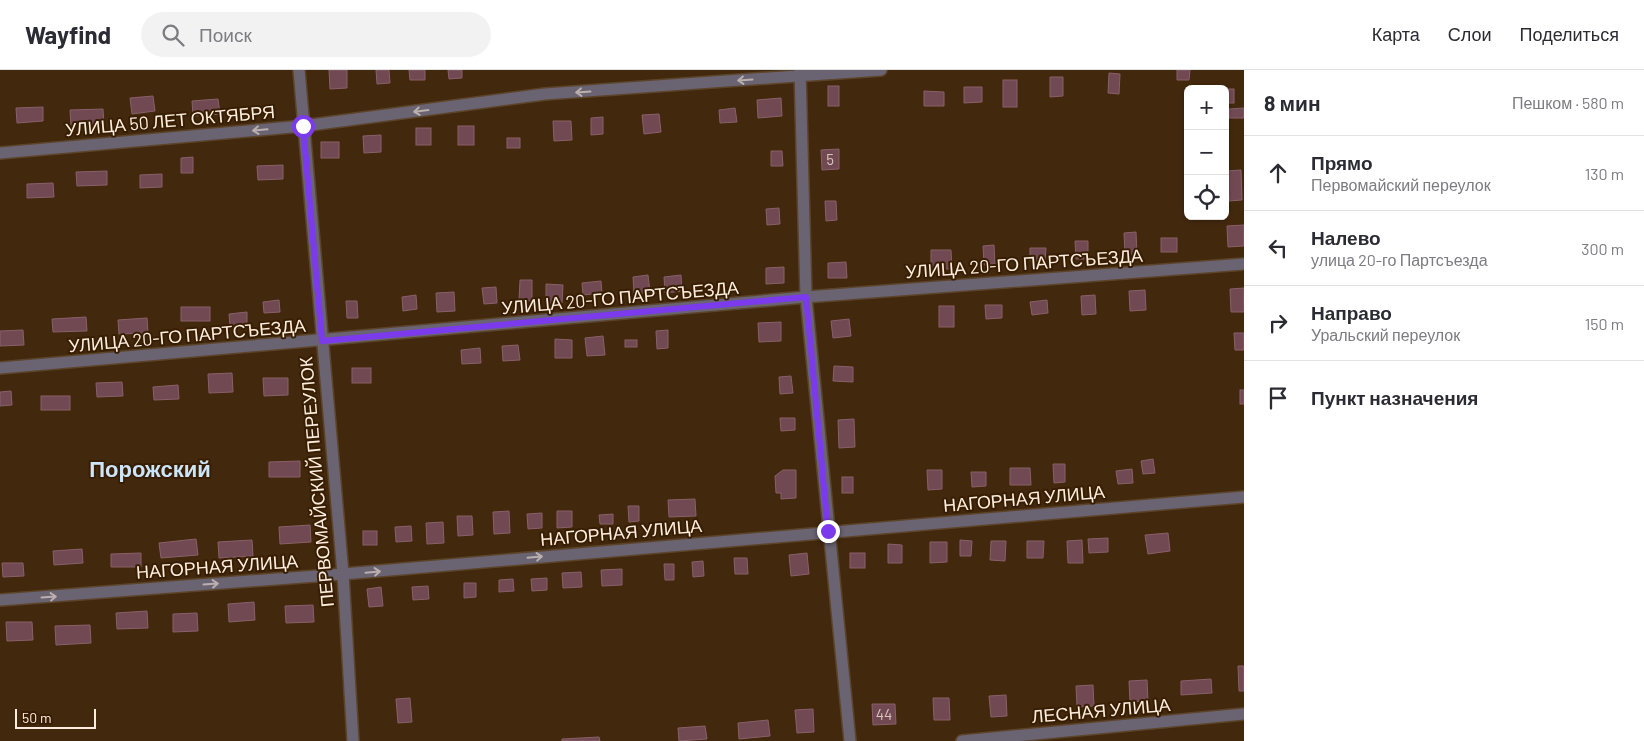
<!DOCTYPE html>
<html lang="ru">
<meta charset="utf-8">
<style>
:root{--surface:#fff;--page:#f2f2f3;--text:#2b2b33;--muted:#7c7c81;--line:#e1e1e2}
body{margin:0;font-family:Barlow,sans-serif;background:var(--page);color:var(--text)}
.controls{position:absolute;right:15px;top:15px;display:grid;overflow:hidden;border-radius:8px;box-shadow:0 1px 4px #0004}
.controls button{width:45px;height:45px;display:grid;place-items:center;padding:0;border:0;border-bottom:1px solid var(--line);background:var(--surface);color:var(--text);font:25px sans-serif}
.scale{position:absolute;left:15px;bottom:12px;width:81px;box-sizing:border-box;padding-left:5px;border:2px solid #feedde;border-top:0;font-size:14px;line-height:18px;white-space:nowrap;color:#feedde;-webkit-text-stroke:4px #371e03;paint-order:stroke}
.stop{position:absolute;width:15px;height:15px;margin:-11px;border:4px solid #7c3aed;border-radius:50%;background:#fff}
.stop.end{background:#7c3aed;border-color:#fff;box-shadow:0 1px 5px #0008}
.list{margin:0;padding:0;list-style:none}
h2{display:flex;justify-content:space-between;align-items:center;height:65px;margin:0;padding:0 20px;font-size:21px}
h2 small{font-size:16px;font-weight:400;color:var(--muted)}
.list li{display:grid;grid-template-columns:32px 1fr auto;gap:15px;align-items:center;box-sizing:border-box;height:75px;padding:0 20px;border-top:1px solid var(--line)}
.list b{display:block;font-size:19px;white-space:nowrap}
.list p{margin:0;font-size:16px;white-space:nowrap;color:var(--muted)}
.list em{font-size:16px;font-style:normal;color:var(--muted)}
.icon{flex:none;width:28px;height:28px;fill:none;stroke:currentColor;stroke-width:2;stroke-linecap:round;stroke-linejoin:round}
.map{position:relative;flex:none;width:1244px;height:671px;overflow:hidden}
header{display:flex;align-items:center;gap:30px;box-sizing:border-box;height:70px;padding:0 25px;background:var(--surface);border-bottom:1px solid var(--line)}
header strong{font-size:24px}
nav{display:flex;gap:28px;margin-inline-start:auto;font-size:18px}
.search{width:350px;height:45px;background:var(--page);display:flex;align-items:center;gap:12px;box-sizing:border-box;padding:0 18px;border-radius:28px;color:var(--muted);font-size:19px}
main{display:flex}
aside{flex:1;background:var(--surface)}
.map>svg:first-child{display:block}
.building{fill:#714952;stroke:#896069}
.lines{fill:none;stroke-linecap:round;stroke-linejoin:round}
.street-casing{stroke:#5c442a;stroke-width:14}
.street{stroke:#6a6372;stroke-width:11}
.oneway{stroke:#bbafad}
.route{stroke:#7c3aed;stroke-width:6}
.labels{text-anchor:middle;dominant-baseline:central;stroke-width:4;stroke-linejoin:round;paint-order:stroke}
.number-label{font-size:15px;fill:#dbc4bb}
.street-label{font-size:18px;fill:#feedde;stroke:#371e03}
.district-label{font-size:22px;font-weight:bold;fill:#cce5fb;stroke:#371e03}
</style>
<header>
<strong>Wayfind</strong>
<div class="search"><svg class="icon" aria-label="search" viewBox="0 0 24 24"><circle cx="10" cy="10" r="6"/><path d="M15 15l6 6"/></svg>Поиск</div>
<nav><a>Карта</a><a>Слои</a><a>Поделиться</a></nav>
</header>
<main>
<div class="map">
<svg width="1244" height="671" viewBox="0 0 1244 671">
<rect width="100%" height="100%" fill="#42280d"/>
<!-- building -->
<g class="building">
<polygon points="329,0 347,0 347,18 330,19"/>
<polygon points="376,0 389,0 390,13 377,14"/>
<polygon points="409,0 425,0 425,10 410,10"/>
<polygon points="448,0 462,0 462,8 449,9"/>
<polygon points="1177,0 1190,0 1189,10 1177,10"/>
<polygon points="1109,3 1120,4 1119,24 1108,23"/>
<polygon points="1050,7 1063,7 1063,26 1050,27"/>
<rect x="1003" y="10" width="14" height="27"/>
<rect x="828" y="16" width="11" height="20"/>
<polygon points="964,17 982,17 982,32 964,33"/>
<rect x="1225" y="19" width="9" height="14"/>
<polygon points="924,21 944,22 944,36 924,36"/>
<polygon points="153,26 155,41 132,44 130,28"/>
<polygon points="781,28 782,46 758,48 757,30"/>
<polygon points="218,29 220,44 193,46 192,31"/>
<polygon points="43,37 43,51 17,53 16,38"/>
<polygon points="735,38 737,52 720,53 719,40"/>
<polygon points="1244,38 1244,48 1229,48 1229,39"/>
<polygon points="103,39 104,55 71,56 70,40"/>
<polygon points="659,44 661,62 644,64 642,45"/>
<polygon points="603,47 603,64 591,65 591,48"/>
<polygon points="553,51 571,51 572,70 554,71"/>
<rect x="458" y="56" width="16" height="19"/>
<rect x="416" y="58" width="15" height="17"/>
<polygon points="381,65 381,82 364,83 363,66"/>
<rect x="507" y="68" width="13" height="10"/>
<rect x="321" y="72" width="18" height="16"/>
<polygon points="839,79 839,99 822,100 821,80"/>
<polygon points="771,81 782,81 783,96 771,96"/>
<polygon points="193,87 193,103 181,103 181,88"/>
<polygon points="283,95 283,109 258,110 257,96"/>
<polygon points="1241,100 1242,130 1229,131 1227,101"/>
<polygon points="107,101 107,115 77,116 76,102"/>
<polygon points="162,104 162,117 140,118 140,105"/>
<polygon points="53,113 54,127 27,128 27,114"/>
<polygon points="825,131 836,131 837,150 826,151"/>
<polygon points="779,138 780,154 767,155 766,139"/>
<polygon points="1244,155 1244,176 1228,177 1227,156"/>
<polygon points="1136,162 1137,184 1125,184 1124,163"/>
<rect x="1161" y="168" width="16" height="14"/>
<polygon points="1075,171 1088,171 1088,189 1076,189"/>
<polygon points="994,175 995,194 984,195 983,176"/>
<polygon points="1030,178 1046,178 1045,191 1030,191"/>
<polygon points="931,180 951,180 952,199 931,199"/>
<polygon points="846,192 847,208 828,208 828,193"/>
<polygon points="784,197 784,213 766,214 766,198"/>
<polygon points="648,205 650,222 634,224 633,207"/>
<polygon points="681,205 682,221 665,223 664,207"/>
<polygon points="520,210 532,210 532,231 519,231"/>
<polygon points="601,211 602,223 583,225 582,213"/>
<polygon points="546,214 563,215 562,233 546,233"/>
<polygon points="496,217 497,233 484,234 482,218"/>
<polygon points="1244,218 1244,242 1231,242 1230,219"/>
<polygon points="1145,220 1146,240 1130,241 1129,221"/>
<polygon points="454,222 455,241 437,242 436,223"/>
<polygon points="416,225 417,239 403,241 402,227"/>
<polygon points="1095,225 1096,244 1082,245 1081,226"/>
<polygon points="279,230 280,242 264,243 263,232"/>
<polygon points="1047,230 1048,243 1032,245 1030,232"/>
<polygon points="346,231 357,231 358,248 347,248"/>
<polygon points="985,235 1002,235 1002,248 986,249"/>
<rect x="939" y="236" width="15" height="21"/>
<rect x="181" y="237" width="29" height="14"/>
<polygon points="247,242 247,255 230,256 229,244"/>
<polygon points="86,247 87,261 53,262 52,249"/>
<polygon points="147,248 148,263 119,264 118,250"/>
<polygon points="849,249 851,266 833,268 831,251"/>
<polygon points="781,252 781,271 759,272 758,253"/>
<polygon points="23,260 24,275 0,276 0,261"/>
<polygon points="668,260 668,278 657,279 656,261"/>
<polygon points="1234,263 1244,263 1244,280 1235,280"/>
<polygon points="603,266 605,285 587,286 585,268"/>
<polygon points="555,269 572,270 572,288 555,288"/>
<rect x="625" y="270" width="12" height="7"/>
<polygon points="518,275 520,290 503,291 502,276"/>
<polygon points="480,278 481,293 462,294 461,280"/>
<polygon points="834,296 853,297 853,312 833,311"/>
<rect x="352" y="298" width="19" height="15"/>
<polygon points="232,303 233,322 209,323 208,304"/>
<polygon points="791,306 793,323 780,324 779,307"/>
<polygon points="263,308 288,308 288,325 264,326"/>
<polygon points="122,312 123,326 97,327 96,313"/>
<polygon points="178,315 179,329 154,330 153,317"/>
<rect x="1240" y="320" width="4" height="14"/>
<polygon points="11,321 12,335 0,336 0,322"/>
<rect x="41" y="326" width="29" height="14"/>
<polygon points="780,348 795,348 795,360 781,361"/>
<polygon points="854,349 855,377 839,378 838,350"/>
<polygon points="1153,389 1155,403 1143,404 1141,391"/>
<polygon points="300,391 300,407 269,407 269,392"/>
<polygon points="1053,394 1065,394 1065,412 1054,413"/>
<polygon points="1010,398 1030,398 1031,415 1010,415"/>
<polygon points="1132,399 1133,413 1118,414 1116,401"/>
<polygon points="783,400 796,400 796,428 781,429 781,423 776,423 775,406"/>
<polygon points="927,400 942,400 942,419 928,420"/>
<polygon points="971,402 986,402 986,416 972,417"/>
<rect x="842" y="407" width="11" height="16"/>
<polygon points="695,429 696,446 669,447 668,430"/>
<polygon points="628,436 639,436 639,451 629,452"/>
<polygon points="509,441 510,463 494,464 493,442"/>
<polygon points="557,441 572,441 572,457 557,458"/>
<polygon points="542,443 542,458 528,459 527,444"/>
<polygon points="613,444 613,454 600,454 599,445"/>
<polygon points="457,446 472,446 473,465 458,466"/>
<polygon points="443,452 444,473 427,474 426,453"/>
<polygon points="310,455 311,472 280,474 279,457"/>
<polygon points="411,456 412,471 396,472 395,457"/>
<rect x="363" y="461" width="14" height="14"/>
<polygon points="1168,463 1170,481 1148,484 1145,465"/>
<polygon points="1108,468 1108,482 1089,483 1088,469"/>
<polygon points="196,469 198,485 161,488 159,473"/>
<polygon points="252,470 253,486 219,488 218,472"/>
<polygon points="960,470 972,471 971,486 960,486"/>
<polygon points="1082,470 1083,493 1068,493 1067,471"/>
<polygon points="991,471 1006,471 1005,491 990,490"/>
<polygon points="1027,471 1044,471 1043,488 1027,488"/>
<polygon points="930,472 947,472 947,492 930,493"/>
<polygon points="888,474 902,475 902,493 888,493"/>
<polygon points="82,479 83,493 54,495 53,481"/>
<polygon points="141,483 141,497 111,497 111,484"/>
<polygon points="807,483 809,504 791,506 789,485"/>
<rect x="850" y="483" width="15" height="15"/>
<polygon points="734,488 747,488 748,504 735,504"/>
<polygon points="703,491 704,506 693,507 692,492"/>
<polygon points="2,493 23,493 24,506 3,507"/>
<polygon points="664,494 674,494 674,510 665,510"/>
<polygon points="622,499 622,515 602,516 601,500"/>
<polygon points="581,502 582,517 563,518 562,503"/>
<polygon points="547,508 547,520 532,521 531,509"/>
<polygon points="513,509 514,521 499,522 499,510"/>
<polygon points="464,513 476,513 476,527 464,528"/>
<polygon points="428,516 429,529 413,530 412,517"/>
<polygon points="381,517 383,536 369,537 367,519"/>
<polygon points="254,532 255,550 229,552 228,534"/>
<polygon points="313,535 314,552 286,553 285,536"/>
<polygon points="147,541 148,558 117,559 116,543"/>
<polygon points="197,543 198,561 173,562 173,544"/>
<polygon points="6,552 32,552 33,570 7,571"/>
<polygon points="90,555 91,573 56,575 55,556"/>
<polygon points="1238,596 1244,596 1244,621 1239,621"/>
<polygon points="1211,609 1212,623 1181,625 1181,611"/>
<polygon points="1147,610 1148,631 1130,632 1129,611"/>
<polygon points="1093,615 1094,636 1077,637 1076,616"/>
<polygon points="1006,625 1007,646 991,647 989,626"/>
<polygon points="410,628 412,652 398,653 396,629"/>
<polygon points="933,628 949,628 950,650 934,650"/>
<polygon points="872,634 895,634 896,654 873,655"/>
<polygon points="813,639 814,662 797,663 795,640"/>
<polygon points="768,650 770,666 739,669 738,653"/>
<polygon points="705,656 707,669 679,671 678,658"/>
<polygon points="599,667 600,671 562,671 562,669"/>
</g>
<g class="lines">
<defs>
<g id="street">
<polyline points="299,0 343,504 353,671"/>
<polyline points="800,0 806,227 850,671"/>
<polyline points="0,83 303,56 545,24 881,0"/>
<polyline points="0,298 806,227 1244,194"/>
<polyline points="0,530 343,504 1244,427"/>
<polyline points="962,671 1244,644"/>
</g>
</defs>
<!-- street casing -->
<use href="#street" class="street-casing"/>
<!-- street -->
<use href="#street" class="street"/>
</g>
<!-- one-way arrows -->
<defs><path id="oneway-shaft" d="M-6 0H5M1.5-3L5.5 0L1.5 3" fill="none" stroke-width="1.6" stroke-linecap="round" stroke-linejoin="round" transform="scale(1.25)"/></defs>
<g class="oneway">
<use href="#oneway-shaft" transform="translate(745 10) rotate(176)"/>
<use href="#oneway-shaft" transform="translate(583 22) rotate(176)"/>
<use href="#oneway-shaft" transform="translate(421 41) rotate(173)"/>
<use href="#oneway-shaft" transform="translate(260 60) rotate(175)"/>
<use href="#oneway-shaft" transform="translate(535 487) rotate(-5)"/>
<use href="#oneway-shaft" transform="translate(373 502) rotate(-5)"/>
<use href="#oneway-shaft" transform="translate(211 514) rotate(-4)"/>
<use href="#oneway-shaft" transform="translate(49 527) rotate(-4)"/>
</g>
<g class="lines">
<!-- route -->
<polyline class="route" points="303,56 322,271 806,227 828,461"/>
</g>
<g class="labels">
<!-- number labels -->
<g class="number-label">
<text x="830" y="89">5</text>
<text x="884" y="644">44</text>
</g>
<!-- street labels -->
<g class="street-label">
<text transform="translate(170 50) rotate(-5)">УЛИЦА 50 ЛЕТ ОКТЯБРЯ</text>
<text transform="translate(1024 193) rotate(-4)">УЛИЦА 20-ГО ПАРТСЪЕЗДА</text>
<text transform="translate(620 227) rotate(-5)">УЛИЦА 20-ГО ПАРТСЪЕЗДА</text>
<text transform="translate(187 265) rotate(-5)">УЛИЦА 20-ГО ПАРТСЪЕЗДА</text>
<text transform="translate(316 412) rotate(-95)">ПЕРВОМАЙСКИЙ ПЕРЕУЛОК</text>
<text transform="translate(1024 428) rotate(-5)">НАГОРНАЯ УЛИЦА</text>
<text transform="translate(621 462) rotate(-5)">НАГОРНАЯ УЛИЦА</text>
<text transform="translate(217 496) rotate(-4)">НАГОРНАЯ УЛИЦА</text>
<text transform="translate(1101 640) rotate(-5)">ЛЕСНАЯ УЛИЦА</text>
</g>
<!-- district labels -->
<g class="district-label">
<text x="150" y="398">Порожский</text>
</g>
</g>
</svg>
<div class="controls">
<button>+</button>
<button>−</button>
<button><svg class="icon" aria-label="locate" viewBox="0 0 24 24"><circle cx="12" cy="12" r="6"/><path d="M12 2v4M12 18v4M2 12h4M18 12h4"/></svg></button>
</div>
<div class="scale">50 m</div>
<div class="stop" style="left:303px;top:56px"></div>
<div class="stop end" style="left:828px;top:461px"></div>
</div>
<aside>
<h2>8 мин<small>Пешком · 580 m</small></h2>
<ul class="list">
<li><svg class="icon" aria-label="ahead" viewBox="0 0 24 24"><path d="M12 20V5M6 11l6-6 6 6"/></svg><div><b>Прямо</b><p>Первомайский переулок</p></div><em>130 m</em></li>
<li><svg class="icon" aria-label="left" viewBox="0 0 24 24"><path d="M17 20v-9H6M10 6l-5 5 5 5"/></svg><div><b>Налево</b><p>улица 20-го Партсъезда</p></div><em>300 m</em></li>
<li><svg class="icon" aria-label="right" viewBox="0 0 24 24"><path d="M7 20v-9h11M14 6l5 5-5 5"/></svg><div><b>Направо</b><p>Уральский переулок</p></div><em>150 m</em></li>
<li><svg class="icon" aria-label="arrive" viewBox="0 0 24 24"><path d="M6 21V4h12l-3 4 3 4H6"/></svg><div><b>Пункт назначения</b></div></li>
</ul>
</aside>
</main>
